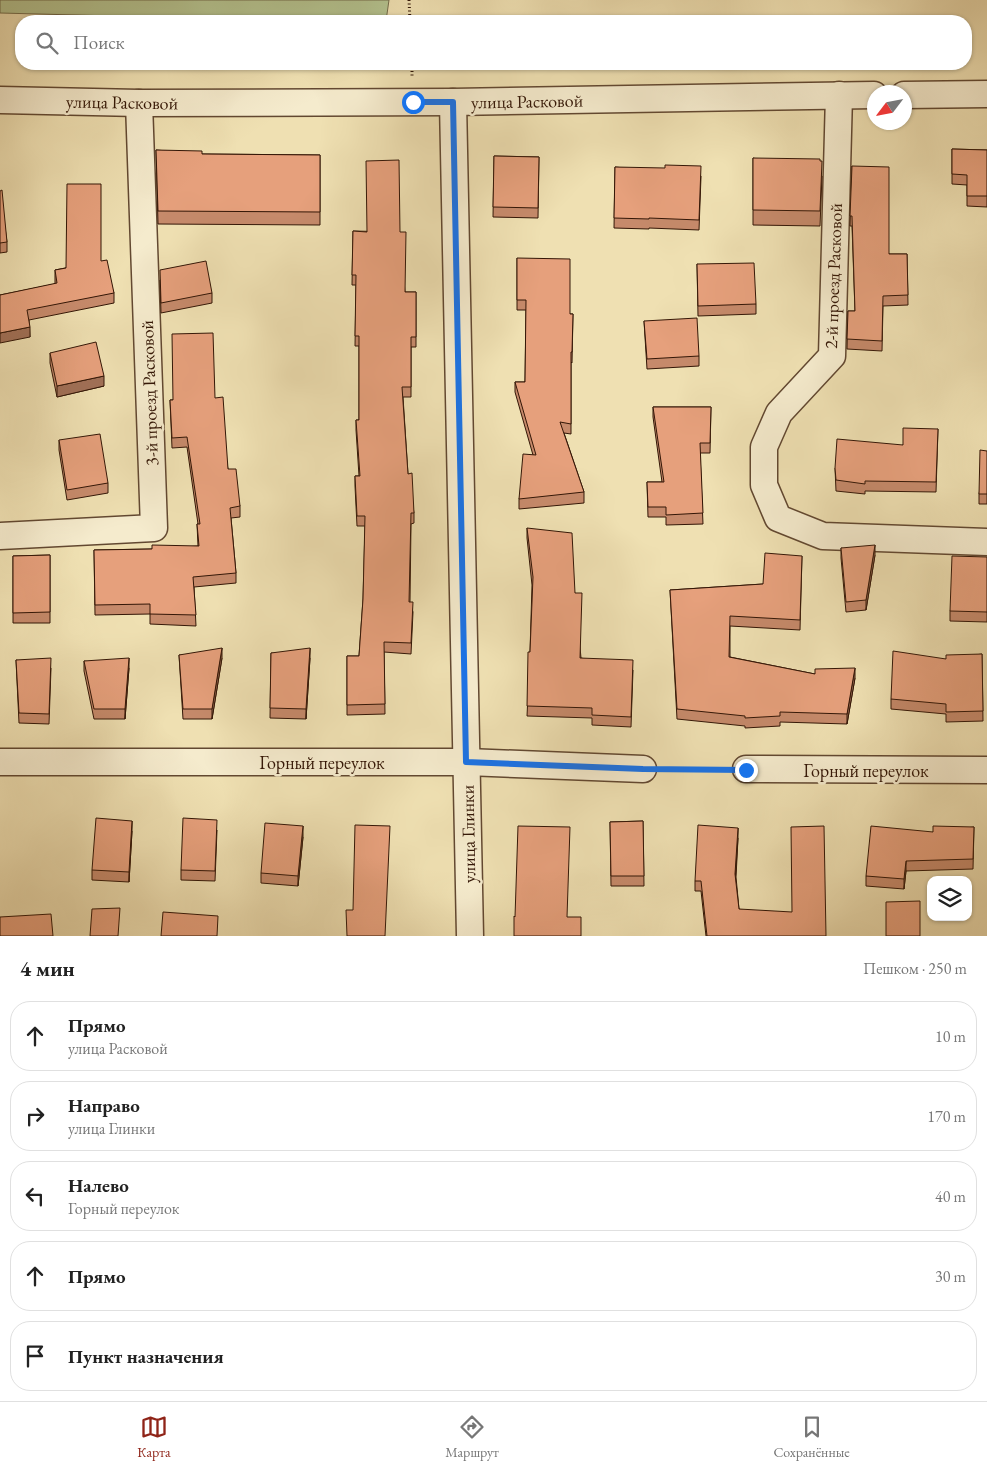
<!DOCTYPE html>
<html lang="ru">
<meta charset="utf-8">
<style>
:root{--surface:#fff;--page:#f2f2f2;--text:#222;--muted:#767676;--line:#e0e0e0;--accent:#8f2418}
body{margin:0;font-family:"EB Garamond",serif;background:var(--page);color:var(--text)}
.controls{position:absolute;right:15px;bottom:15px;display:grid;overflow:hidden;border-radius:10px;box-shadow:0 1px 4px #0004}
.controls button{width:45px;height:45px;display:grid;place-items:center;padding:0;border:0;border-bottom:1px solid var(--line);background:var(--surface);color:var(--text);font:25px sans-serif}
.compass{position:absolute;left:867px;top:85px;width:45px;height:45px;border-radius:50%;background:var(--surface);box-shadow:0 1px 4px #0004;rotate:238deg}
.stop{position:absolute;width:15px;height:15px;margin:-11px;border:4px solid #1a73e8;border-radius:50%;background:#fff}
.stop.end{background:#1a73e8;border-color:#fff;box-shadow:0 1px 5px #0008}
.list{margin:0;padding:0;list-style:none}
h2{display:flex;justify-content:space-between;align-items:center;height:65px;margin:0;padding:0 20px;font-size:21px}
h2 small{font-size:16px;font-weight:400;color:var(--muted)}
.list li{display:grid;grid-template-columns:32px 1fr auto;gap:15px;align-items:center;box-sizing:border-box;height:70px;margin:0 10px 10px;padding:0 10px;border:1px solid var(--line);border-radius:20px}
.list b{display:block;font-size:19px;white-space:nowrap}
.list p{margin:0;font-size:16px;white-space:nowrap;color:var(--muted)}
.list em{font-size:16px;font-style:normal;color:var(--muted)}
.icon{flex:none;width:28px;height:28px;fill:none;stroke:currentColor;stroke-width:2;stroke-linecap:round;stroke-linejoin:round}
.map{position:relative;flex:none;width:987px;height:936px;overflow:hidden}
.search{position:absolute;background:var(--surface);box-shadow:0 1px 4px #0004;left:15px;right:15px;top:15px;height:55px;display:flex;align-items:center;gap:12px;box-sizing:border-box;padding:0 18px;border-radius:20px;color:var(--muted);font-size:19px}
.sheet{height:465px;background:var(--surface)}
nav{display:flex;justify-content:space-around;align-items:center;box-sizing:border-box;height:70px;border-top:1px solid var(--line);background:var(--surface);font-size:14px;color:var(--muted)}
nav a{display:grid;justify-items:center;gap:2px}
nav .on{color:var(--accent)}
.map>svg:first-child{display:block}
.green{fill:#b4c390;stroke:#746c4b}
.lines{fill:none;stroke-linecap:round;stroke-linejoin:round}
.minor-casing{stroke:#624831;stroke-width:29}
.path{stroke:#331606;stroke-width:3;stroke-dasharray:1 2.5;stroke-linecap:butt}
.minor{stroke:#f5ebcd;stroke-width:26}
.wall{fill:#c68a6b;stroke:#331606}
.shaded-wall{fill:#a17057;stroke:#331606}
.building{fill:#e6a07c;stroke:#331606}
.route{stroke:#1a73e8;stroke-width:6}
.labels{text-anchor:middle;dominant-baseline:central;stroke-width:5;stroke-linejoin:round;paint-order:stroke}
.street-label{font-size:18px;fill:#331606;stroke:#f5ebcd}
</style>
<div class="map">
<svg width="987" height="936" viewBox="0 0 987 936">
<rect width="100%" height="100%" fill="#efe0b2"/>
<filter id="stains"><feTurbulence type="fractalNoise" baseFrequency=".004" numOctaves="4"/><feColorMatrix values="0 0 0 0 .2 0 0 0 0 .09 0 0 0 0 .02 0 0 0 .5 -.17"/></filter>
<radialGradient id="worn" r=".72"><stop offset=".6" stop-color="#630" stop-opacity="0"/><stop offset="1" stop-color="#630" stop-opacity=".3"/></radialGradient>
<!-- green -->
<polygon class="green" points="0,0 389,0 386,21 302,21 0,13"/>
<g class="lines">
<defs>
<g id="minor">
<polyline points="839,95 832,356 779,413 764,447 764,485 778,518 823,536 987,542"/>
<polyline points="904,95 987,94"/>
<polyline points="0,100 139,103 453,102 874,95"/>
<polyline points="453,102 470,936"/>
<polyline points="0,536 154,528 139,103"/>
<polyline points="0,762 467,762 643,769"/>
<polyline points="746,769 987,770"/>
</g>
</defs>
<!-- minor casing -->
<use href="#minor" class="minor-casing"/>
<!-- path -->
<g class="path">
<polyline points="409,0 410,21"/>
<polyline points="412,64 412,76"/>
<polyline points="669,769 720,769"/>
</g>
<!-- minor -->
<use href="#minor" class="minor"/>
</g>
<!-- wall -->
<g class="wall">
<polygon points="952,149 987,150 987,207 967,206 967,185 952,184"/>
<polygon points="156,150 202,154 320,155 320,225 158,224"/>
<polygon points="494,156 539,157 538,218 493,217"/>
<polygon points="753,158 822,176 820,226 753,225"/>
<polygon points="852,166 889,254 907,254 908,305 883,306 882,351 847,349 848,311 855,311 852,226 850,226"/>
<polygon points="615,167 701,176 699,230 649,228 649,229 614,228"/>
<polygon points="0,191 7,242 7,252 0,253"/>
<polygon points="353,231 400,232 405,292 416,292 416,347 411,347 411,397 403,397 408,474 414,513 414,523 411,524 410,602 413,612 411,654 384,652 385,714 347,715 347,656 359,656 363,599 365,526 357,526 355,486 355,476 359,476 356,430 356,420 359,420 359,346 355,346 356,285 352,285"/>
<polygon points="517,258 570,314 573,314 572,363 571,362 571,434 564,433 584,492 584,503 519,509 519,499 533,455 515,392 515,382 525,382 526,310 517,310"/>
<polygon points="101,261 114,293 114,303 29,320 30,337 0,295 55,284 55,270"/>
<polygon points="697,264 756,304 756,314 698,316"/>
<polygon points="160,280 212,293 212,303 161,313"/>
<polygon points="644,321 699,356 699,366 647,369"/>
<polygon points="50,353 104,386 57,397 50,363"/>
<polygon points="215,398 228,469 240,506 240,517 231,518 236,573 236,583 194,587 196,626 150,624 150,614 95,615 94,550 152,549 198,546 197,524 198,524 187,447 172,448 170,400"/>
<polygon points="653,407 711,407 710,453 700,453 703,524 666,525 666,517 648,517 647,482 662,482 653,417"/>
<polygon points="938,429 936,492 865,491 865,494 836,491 835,468 903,445"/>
<polygon points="59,440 108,483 108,493 67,500 59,450"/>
<polygon points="987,451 987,504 979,504 979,494"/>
<polygon points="527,528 575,593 581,658 633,670 631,727 592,725 592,718 527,716 530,652 532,585 527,538"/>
<polygon points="841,548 875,555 866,610 846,612 841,558"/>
<polygon points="50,555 50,623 13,623 13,556"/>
<polygon points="802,556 800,630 730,626 730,657 815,674 855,678 847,724 780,722 780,726 745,728 745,726 677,719 670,590 763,584"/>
<polygon points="987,557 987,622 950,621 950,611"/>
<polygon points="271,653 310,658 306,719 270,718"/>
<polygon points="982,654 983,721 946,722 946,714 891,709 891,699 946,659"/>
<polygon points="179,655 222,658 212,719 183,719"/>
<polygon points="16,660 51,668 49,724 19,723"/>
<polygon points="84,661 129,668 125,719 94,719 84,671"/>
<polygon points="643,821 644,886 611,886 610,822"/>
<polygon points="974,827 973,869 906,871 904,889 866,886 866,876 933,832"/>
<polygon points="217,830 215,881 181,880 181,870"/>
<polygon points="132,831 129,882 92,880 92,870"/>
<polygon points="303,837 298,886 261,883 261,873"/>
<polygon points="738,838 736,877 739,909 826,936 706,936 701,891 695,891 695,881"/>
</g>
<!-- shaded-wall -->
<g class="shaded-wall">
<polygon points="30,327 30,337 0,343 0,333"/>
<polygon points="104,376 104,386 57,397 57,386"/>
<polygon points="875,545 875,555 866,610 866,600"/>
<polygon points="222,648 222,658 212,719 212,709"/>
<polygon points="310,648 310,658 306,719 306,709"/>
<polygon points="129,658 129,668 125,719 125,709"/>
<polygon points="855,668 855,678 847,724 847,714"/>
<polygon points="132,821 132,831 129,882 129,872"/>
<polygon points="303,826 303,837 298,886 298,876"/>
<polygon points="738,828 738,838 735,884 735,874"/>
<polygon points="906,861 906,871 904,889 904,879"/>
</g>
<!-- building -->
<g class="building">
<polygon points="952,149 987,150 987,196 967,196 967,175 952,174"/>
<polygon points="156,150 202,151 202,154 320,155 320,212 158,211"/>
<polygon points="494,156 539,157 538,208 493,207"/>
<polygon points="753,158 820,159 820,161 822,161 820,211 753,210"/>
<polygon points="399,160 400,232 406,232 405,292 416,292 416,337 411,337 411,387 402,387 408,474 412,473 414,513 411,513 409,602 413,602 411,643 384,642 385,704 347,705 347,656 359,656 363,599 365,516 357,516 355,476 360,476 356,420 359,420 359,336 355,336 356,275 352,275 353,231 367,232 366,161"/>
<polygon points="665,165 701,166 699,220 649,218 649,219 614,218 615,167 665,168"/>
<polygon points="852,166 889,167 889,254 907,254 908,295 883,296 882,341 847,339 848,311 855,311 852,216 850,216"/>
<polygon points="67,184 101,184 101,261 107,260 114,293 27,310 30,327 0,333 0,295 57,283 55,270 66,268"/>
<polygon points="2,190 7,242 0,243 0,191"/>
<polygon points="517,258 570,259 570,314 573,314 572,352 571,352 571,424 560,422 584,492 519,499 523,454 536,455 515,382 525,382 526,300 517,300"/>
<polygon points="206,261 212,293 161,303 160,270"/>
<polygon points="754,263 756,304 698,306 697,264"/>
<polygon points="697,318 699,356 647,359 644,321"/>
<polygon points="213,333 215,398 223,397 228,469 236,469 240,506 230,508 236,573 193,577 196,615 150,614 150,604 95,605 94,550 152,549 152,545 199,546 197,524 200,524 187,437 172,438 170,400 173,400 172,334"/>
<polygon points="96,342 104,376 57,386 50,353"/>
<polygon points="653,407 711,407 710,443 700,443 703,513 666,515 666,507 648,507 647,482 664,482"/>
<polygon points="903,428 938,429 936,482 865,481 865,484 836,480 835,468 837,439 903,445"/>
<polygon points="100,434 108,483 67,490 59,440"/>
<polygon points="980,450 987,451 987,494 979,494"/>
<polygon points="527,528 572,533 575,593 582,593 580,658 633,660 631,717 592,715 592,708 527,706 528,652 530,652 533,577"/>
<polygon points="875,545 866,600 846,602 841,548"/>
<polygon points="765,553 802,556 800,620 730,616 729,657 815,674 815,669 855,668 847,714 780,712 780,716 745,718 745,716 677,709 670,590 763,584"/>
<polygon points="50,555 50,612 13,613 13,556"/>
<polygon points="952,556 987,557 987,612 950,611"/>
<polygon points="222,648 212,709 183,709 179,655"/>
<polygon points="310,648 306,709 270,708 271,653"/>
<polygon points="893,651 946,659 946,655 982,654 983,711 946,712 946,704 891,699"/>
<polygon points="51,658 49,714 19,713 16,660"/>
<polygon points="129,658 125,709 94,709 84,661"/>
<polygon points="96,818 132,821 129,872 92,870"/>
<polygon points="183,818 217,820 215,871 181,870"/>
<polygon points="643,821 644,876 611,876 610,822"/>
<polygon points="265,823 303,826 298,876 261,873"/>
<polygon points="355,825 390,826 385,936 347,936 346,910 353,910"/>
<polygon points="698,825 738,828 735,874 739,909 792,912 791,827 824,826 826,936 707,936 701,881 695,881"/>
<polygon points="518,826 570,827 567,917 581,917 581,936 514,936 514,916 515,917"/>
<polygon points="871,826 933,832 933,826 974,827 973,859 906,861 904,879 866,876"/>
<polygon points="920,901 920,936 886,936 886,902"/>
<polygon points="120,908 118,936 90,936 92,909"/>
<polygon points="163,912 218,916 217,936 161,936"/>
<polygon points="51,914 53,936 0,936 0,917"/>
</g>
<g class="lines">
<!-- route -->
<polyline class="route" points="413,102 453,102 466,762 643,769 746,770"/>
</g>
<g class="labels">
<!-- street labels -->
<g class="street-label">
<text transform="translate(527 101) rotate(-1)">улица Расковой</text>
<text transform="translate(122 102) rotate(1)">улица Расковой</text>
<text transform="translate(833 276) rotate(-88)">2-й проезд Расковой</text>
<text transform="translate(149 393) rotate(-92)">3-й проезд Расковой</text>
<text x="322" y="762">Горный переулок</text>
<text x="866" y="770">Горный переулок</text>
<text transform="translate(468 834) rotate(-91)">улица Глинки</text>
</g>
</g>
<rect width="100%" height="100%" filter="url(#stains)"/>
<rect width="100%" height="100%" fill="url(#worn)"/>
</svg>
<div class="controls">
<button><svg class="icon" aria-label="layers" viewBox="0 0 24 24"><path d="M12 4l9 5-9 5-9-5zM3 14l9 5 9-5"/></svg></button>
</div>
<svg class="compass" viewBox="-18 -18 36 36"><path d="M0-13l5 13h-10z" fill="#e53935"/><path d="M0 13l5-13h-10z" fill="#767676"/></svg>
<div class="stop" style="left:413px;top:102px"></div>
<div class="stop end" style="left:746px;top:770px"></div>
<div class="search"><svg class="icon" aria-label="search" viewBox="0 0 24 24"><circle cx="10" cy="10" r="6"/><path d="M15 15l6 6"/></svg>Поиск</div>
</div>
<section class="sheet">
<h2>4 мин<small>Пешком · 250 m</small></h2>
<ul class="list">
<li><svg class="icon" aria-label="ahead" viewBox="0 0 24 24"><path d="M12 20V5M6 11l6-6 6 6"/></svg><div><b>Прямо</b><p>улица Расковой</p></div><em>10 m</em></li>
<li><svg class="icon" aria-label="right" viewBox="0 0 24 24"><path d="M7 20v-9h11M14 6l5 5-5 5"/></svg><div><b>Направо</b><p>улица Глинки</p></div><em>170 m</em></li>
<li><svg class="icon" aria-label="left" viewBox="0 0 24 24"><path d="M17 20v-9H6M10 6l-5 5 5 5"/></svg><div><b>Налево</b><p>Горный переулок</p></div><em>40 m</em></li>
<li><svg class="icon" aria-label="ahead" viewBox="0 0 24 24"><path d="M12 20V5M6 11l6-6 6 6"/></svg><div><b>Прямо</b></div><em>30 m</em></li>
<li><svg class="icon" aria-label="arrive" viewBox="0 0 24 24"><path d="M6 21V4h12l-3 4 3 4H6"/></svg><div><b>Пункт назначения</b></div></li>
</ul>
</section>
<nav>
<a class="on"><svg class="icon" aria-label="map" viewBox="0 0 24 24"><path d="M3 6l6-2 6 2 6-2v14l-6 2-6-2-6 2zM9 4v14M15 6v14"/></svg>Карта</a>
<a><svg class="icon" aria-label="directions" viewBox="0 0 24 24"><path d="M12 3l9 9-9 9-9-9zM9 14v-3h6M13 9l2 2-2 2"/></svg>Маршрут</a>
<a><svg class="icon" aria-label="saved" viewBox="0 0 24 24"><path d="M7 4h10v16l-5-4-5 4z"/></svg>Сохранённые</a>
</nav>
